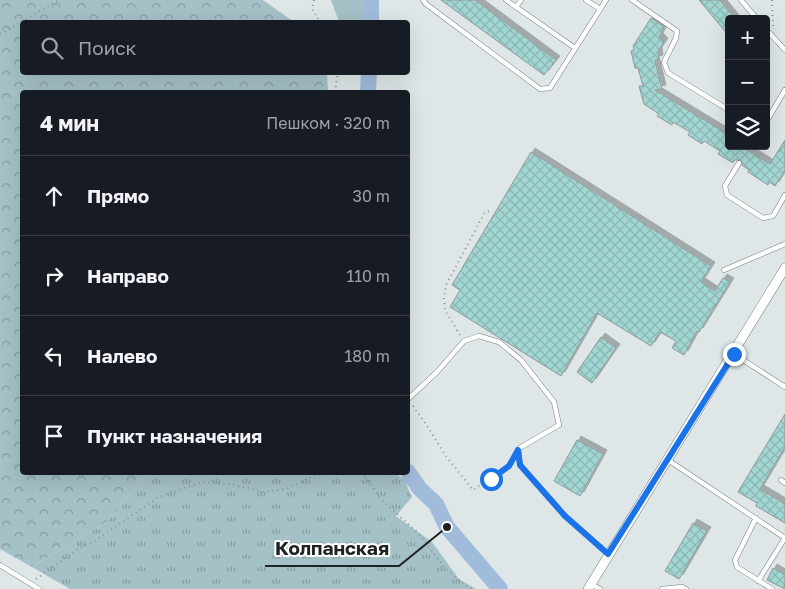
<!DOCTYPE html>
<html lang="ru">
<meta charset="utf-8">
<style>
:root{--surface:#171b24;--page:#242831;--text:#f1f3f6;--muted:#9ea1a6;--line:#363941}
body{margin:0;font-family:"Golos Text",sans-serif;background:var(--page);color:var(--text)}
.controls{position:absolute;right:15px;top:15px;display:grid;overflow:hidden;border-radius:5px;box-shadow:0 5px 20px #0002}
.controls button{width:45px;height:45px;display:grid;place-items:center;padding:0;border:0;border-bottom:1px solid var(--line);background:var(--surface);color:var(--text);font:25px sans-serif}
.stop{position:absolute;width:15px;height:15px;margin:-11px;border:4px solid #1a73e8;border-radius:50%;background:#fff}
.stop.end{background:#1a73e8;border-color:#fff;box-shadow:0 1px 5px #0008}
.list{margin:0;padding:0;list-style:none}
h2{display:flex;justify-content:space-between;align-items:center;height:65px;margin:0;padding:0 20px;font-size:21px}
h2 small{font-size:16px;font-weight:400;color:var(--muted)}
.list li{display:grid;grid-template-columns:32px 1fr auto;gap:15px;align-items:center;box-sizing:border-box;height:80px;padding:0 20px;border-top:1px solid var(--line)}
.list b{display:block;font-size:19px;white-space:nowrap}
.list em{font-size:16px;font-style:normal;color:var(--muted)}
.icon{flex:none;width:28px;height:28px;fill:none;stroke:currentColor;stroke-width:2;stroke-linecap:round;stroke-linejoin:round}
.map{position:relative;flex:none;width:785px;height:589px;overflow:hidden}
.search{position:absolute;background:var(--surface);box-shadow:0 5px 20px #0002;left:20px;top:20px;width:390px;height:55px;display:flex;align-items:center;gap:12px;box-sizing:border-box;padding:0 18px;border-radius:5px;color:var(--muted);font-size:19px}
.panel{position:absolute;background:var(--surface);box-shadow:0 5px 20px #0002;left:20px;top:90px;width:390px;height:385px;border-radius:5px}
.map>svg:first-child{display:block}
.grass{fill:url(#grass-tufts)}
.forest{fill:url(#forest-crowns)}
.green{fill:#a4c1c7}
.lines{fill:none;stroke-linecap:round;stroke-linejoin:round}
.river{stroke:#a1bcdb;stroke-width:16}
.building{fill:url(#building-cross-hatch);stroke:#919998;filter:url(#shadow)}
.lane-casing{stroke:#757c7d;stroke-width:5.5}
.street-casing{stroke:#757c7d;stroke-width:10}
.path{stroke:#8d9394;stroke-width:2;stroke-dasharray:1 4;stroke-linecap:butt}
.lane{stroke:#fff;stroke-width:4.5}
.street{stroke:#fff;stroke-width:9}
.route{stroke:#1a73e8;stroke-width:6}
.leader{fill:none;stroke:#202323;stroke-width:2}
.callout-dot{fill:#202323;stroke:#fff;stroke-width:2}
.callout-label{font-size:19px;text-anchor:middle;font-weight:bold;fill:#202323;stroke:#fff;stroke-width:4;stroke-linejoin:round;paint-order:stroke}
</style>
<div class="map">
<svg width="785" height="589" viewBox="0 0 785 589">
<defs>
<pattern id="grass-tufts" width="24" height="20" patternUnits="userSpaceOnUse" patternTransform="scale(1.25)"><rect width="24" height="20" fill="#a4c1c7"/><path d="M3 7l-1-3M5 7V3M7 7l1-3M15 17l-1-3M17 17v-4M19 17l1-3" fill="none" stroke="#859ca1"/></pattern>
<pattern id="forest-crowns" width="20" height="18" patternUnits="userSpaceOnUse" patternTransform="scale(1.25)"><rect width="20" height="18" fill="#a4c1c7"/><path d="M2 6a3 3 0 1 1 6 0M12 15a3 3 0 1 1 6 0" fill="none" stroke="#859ca1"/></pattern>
<pattern id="building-cross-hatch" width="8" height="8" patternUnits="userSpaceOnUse" patternTransform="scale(1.25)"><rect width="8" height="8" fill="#a2d6d2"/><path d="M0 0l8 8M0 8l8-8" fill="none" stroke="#8bb7b4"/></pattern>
<filter id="shadow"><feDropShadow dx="4" dy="-4" stdDeviation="0" flood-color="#0004"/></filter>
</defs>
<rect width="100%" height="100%" fill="#dee6e8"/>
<!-- grass -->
<polygon class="grass" points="148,473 394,473 404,479 412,497 396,516 432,542 459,579 476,589 70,589 32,567 108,521"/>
<!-- forest -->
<polygon class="forest" points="0,0 263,0 294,22 22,22 22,72 327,73 328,92 22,92 22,472 148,473 108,521 32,567 0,549"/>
<!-- green -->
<polygon class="green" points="331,0 367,0 366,22 339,22"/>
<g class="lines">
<!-- river -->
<g class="river">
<polyline points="371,22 371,0"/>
<polyline points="368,92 369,72"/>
<polyline points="408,472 420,489 436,504 447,527 500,589"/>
</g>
</g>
<!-- building -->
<g class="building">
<polygon points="441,0 475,0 556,60 544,75"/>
<polygon points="699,0 720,0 735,19 729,19 729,36"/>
<polygon points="651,18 664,27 659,37 664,42 658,51 659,59 655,60 662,89 655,90 729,135 729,146 741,146 770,164 785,140 785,170 775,186 769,182 768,185 748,172 749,170 742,165 741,160 734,160 733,163 718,154 720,151 704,141 702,144 688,135 690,132 673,122 672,125 657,116 659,114 644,104 639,86 643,86 638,68 635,68 631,51 634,50 633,46"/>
<polygon points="531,152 711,266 701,282 715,291 723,278 730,282 699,332 697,331 684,355 672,348 676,341 660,332 651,346 597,313 561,376 450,307 460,290 452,285"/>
<polygon points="601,337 616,348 592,383 577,372"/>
<polygon points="785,414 785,447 760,489 785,504 785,523 756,506 757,503 738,492"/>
<polygon points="577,440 603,454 580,496 554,481"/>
<polygon points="693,523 707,531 679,579 665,571"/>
<polygon points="773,568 785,575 785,589 767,580"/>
</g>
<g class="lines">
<defs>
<g id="lane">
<polyline points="423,0 426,4 540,89 550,88 606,0"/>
<polyline points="506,0 575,48"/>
<polyline points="586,0 600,9"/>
<polyline points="632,0 677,31 676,38 664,62 668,73 729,110"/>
<polyline points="741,0 757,19"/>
<polyline points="516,7 521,0"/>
<polyline points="766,29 785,50"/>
<polyline points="766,122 785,90"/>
<polyline points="739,163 725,186 727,195 763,218 773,216 785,195"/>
<polyline points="724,270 785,244"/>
<polyline points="734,354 785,387"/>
<polyline points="408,399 437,372 464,341 479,336 499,342 521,360 554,402 559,425 518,449 520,465 565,516 608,554"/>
<polyline points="668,460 785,538"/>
<polyline points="781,480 785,483"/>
<polyline points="756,518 735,560 737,567 772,589"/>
<polyline points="0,565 39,589"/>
<polyline points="758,581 785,538"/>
<polyline points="591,584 600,589"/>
<polyline points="662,589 682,587 686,589"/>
</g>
<polyline id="street" points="588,589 785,268"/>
</defs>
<!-- lane casing -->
<use href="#lane" class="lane-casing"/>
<!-- street casing -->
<use href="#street" class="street-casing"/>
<!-- path -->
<g class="path">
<polyline points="314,0 312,9 320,22"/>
<polyline points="772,0 773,28"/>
<polyline points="0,34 59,0"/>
<polyline points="335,92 338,72"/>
<polyline points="747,150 750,146"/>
<polyline points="460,335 445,310 444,299 446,285 485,212 490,211"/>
<polyline points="408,407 413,406 426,424 446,456 473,490 509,466 513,458"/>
<polyline points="362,472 380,498 419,534 446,569 457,579 472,589"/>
<polyline points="36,579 78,549 96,540 159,497 202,482 230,484 263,492 286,489 322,472"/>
</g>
<!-- lane -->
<use href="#lane" class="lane"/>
<!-- street -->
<use href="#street" class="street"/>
</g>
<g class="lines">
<!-- route -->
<polyline class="route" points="491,479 509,466 518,450 520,465 565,516 608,554 734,354"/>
</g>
<!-- callouts -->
<path class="leader" d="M447 527L399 566H265"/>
<circle class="callout-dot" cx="447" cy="527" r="5"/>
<g class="callout-label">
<text x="332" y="555">Колпанская</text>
</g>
</svg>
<div class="controls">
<button>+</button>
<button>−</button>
<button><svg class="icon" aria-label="layers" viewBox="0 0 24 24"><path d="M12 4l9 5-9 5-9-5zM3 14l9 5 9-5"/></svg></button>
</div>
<div class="stop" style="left:491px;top:479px"></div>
<div class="stop end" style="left:734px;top:354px"></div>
<div class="search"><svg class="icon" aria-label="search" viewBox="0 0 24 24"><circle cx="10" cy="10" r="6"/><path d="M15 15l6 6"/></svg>Поиск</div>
<section class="panel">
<h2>4 мин<small>Пешком · 320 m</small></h2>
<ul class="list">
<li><svg class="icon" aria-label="ahead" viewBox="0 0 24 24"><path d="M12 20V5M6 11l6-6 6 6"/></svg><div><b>Прямо</b></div><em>30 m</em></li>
<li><svg class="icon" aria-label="right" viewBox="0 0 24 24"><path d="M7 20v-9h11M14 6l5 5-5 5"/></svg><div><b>Направо</b></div><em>110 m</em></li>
<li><svg class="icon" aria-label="left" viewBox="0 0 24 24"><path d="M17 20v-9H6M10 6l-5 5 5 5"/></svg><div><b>Налево</b></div><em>180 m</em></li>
<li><svg class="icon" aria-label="arrive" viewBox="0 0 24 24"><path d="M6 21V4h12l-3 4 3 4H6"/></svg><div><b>Пункт назначения</b></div></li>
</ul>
</section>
</div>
